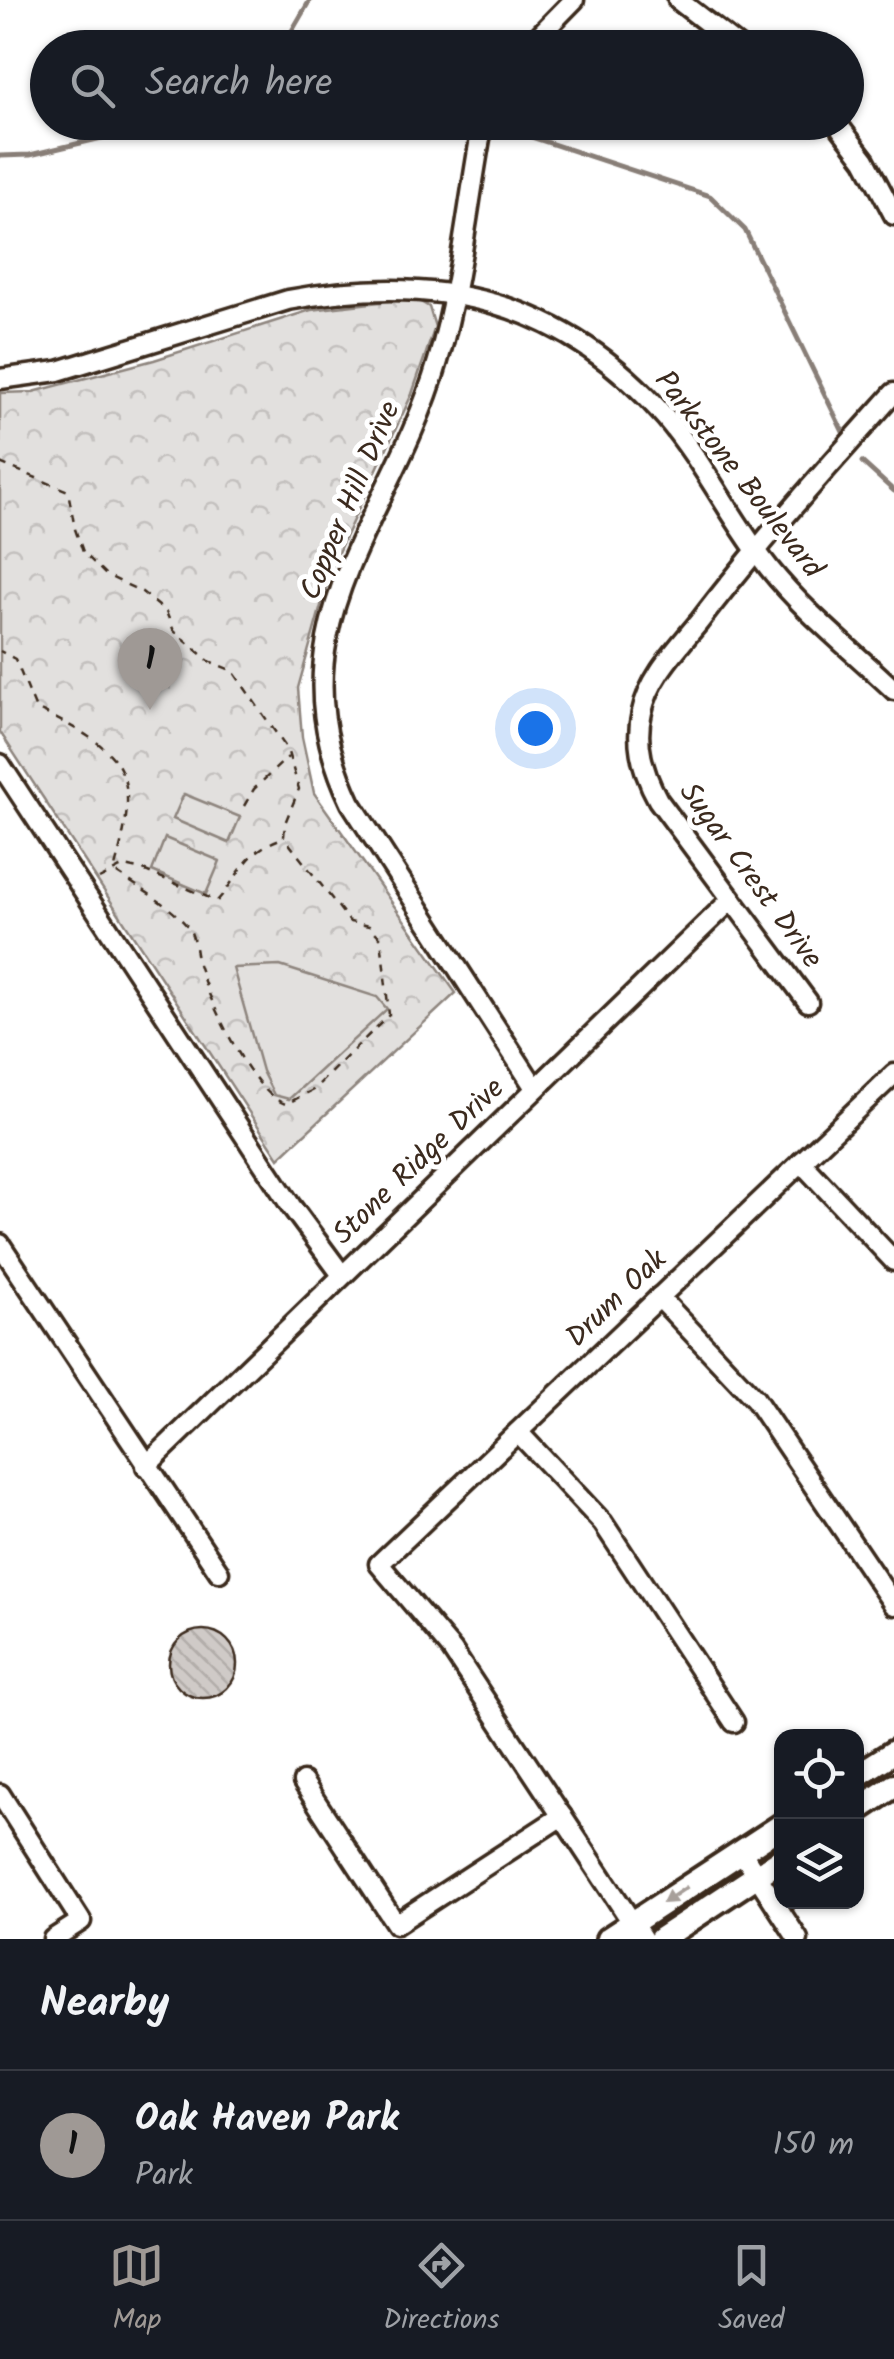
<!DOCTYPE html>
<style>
:root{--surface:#171b24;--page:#242831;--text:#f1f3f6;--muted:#9ea1a6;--line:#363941;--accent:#9f9995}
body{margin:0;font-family:Kalam,sans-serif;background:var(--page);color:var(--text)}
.controls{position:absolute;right:30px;bottom:30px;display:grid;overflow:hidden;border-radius:20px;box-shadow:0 2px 8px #0004}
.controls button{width:90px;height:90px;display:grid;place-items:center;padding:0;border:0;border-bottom:2px solid var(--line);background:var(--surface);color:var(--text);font:50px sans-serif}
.you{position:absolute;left:535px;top:728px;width:35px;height:35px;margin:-25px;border:8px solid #fff;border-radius:50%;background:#1a73e8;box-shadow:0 0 0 15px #1a73e833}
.badge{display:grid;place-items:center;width:65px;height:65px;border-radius:50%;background:var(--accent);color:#111;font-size:32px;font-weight:700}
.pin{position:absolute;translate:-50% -82px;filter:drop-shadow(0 2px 5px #0008)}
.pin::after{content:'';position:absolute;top:52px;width:35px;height:30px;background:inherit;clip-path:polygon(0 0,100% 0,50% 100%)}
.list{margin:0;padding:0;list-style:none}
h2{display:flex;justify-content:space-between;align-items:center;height:130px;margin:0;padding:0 40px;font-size:42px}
h2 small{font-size:32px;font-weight:400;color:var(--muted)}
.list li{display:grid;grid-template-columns:65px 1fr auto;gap:30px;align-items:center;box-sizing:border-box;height:150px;padding:0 40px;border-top:2px solid var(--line)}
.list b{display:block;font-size:38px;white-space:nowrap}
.list p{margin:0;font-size:32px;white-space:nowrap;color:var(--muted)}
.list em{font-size:32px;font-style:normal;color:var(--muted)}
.icon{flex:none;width:55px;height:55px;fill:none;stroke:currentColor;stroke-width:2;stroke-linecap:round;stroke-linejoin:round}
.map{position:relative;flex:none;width:894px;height:1939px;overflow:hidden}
.search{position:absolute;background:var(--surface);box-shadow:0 2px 8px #0004;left:30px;right:30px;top:30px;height:110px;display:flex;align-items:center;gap:25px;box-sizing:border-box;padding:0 35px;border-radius:55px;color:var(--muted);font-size:38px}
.sheet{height:280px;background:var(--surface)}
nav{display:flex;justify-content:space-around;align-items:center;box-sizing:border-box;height:140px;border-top:2px solid var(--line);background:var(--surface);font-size:28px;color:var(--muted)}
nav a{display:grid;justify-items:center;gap:5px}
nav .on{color:var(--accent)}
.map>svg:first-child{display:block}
.park{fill:url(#park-crowns);stroke:#8e857e;stroke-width:2.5}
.pitch{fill:#e2e0de;stroke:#8e857e;stroke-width:2.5}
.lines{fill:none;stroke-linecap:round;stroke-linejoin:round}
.stream{stroke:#887e77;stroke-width:5}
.building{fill:url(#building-back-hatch);stroke:#3b2a1e;stroke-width:2.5}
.minor-casing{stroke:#3b2a1e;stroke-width:25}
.tertiary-casing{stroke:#3b2a1e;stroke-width:30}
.path{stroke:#3b2a1e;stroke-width:2.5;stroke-dasharray:8 8;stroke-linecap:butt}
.minor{stroke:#fff;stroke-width:18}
.tertiary{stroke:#fff;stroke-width:22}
.oneway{fill:#a79f9a}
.labels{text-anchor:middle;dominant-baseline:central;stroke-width:10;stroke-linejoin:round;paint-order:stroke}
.street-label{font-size:30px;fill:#3b2a1e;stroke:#fff}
</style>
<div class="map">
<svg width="894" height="1939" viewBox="0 0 894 1939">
<defs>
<pattern id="park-crowns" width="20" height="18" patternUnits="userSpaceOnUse" patternTransform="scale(2.5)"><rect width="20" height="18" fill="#e2e0de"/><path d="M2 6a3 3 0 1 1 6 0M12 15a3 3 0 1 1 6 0" fill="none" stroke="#c3c0be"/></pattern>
<pattern id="building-back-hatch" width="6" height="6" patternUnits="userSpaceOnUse" patternTransform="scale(2.5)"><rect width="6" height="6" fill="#cfcac7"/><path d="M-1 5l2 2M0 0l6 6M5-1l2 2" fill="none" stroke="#b3aeaa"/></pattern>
</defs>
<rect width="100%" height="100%" fill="#fff"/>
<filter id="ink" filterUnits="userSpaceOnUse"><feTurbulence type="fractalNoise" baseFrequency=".01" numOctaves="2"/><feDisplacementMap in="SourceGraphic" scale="20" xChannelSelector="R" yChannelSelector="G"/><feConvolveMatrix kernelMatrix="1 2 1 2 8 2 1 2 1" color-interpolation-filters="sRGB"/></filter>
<g filter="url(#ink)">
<!-- park -->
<polygon class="park" points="414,298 429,307 435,327 412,394 333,563 298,688 302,737 314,793 456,993 279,1158 0,732 0,393 33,392 154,360 311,310"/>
<!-- pitch -->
<g class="pitch">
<polygon points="184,794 240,817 229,843 173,819"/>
<polygon points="165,838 220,861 206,894 152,871"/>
<polygon points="280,966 377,997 387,1009 289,1099 274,1095 262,1071 233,968"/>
</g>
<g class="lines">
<!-- stream -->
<g class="stream">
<polyline points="282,48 310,0"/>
<polyline points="492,124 710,196 745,230 843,432"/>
<polyline points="0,156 30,155 169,122"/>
<polyline points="862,462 894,491"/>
</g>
</g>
<!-- building -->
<circle class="building" cx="203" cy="1664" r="34"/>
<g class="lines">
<defs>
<g id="minor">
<polyline points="678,0 740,48"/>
<polyline points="527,48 574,0"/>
<path d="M 483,122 C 468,202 461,283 438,361 C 391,523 267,626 351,803 L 535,1088"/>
<polyline points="836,122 865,160 894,215"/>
<path d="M 0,379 L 58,371 L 288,300 C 438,272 563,299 666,418 C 705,464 731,520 769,568 C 805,613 852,650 894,690"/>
<polyline points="0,764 291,1206 342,1275"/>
<path d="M 808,1002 L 658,800 C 643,773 634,744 642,712 C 649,677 677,649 699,622 C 760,542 827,468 894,393"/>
<polyline points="801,1162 894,1261"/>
<polyline points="0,1244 219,1572"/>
<polyline points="659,1297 755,1399 894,1605"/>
<polyline points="518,1432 603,1523 734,1722"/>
<polyline points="146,1466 731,900"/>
<polyline points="303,1782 396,1924 562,1816"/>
<polyline points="0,1794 81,1921 53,1939"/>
<polyline points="741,1851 798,1939"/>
<polyline points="643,1939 452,1650 379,1564 894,1074"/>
</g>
<g id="tertiary">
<polyline points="856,1776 894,1752"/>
<polyline points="856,1811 894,1786"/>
<polyline points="608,1939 782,1825"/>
<polyline points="661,1939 782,1859"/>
</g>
</defs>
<!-- minor casing -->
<use href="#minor" class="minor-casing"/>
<!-- tertiary casing -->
<use href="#tertiary" class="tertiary-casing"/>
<!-- path -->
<g class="path">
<path d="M 0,463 L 68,491 L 75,529 L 83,552 L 106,575 L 142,592 L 166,612 L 174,631 L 209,661 L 233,671 L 287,749 L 299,789 L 285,823 L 284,837 L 350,922 L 369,926 L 381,938 L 389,1015 L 313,1090 L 286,1104 C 252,1095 208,998 198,964 C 195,952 195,937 188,927 C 169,904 139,888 114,871 C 142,772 129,752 36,709 L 15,659 L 0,651"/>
<polyline points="244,806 254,789 288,757"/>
<path d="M 99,879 L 124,866 L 143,870 L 217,901 C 240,876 245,850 283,838"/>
</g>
<!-- minor -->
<use href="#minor" class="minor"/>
<!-- tertiary -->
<use href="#tertiary" class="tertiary"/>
</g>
<!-- one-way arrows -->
<defs><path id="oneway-solid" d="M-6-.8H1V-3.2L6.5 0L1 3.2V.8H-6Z" transform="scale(2.5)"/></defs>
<use class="oneway" href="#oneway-solid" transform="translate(675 1895) rotate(146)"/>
</g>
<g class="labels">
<!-- street labels -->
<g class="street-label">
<text transform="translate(738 475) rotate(52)">Parkstone Boulevard</text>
<text transform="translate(351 501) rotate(-67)">Copper Hill Drive</text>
<text transform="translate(750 876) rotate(54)">Sugar Crest Drive</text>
<text transform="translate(419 1162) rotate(-44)">Stone Ridge Drive</text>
<text transform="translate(617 1299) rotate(-44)">Drum Oak</text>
</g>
</g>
</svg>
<div class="controls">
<button><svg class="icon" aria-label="locate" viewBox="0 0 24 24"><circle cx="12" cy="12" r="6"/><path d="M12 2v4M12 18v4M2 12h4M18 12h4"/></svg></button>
<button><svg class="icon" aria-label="layers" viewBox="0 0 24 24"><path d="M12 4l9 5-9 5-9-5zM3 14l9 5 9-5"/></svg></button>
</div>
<div class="you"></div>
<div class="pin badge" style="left:150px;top:710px">1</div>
<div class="search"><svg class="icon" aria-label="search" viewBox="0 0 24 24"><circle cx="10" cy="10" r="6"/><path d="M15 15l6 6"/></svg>Search here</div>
</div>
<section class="sheet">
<h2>Nearby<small></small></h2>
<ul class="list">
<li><span class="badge">1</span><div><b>Oak Haven Park</b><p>Park</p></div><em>150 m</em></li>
</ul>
</section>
<nav>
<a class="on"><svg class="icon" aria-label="map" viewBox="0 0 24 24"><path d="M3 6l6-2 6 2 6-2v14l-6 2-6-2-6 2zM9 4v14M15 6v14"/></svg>Map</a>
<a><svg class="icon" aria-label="directions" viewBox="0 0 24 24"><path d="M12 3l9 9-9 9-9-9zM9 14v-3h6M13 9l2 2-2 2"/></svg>Directions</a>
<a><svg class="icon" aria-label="saved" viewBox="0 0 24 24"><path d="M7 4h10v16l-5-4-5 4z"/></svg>Saved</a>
</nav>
